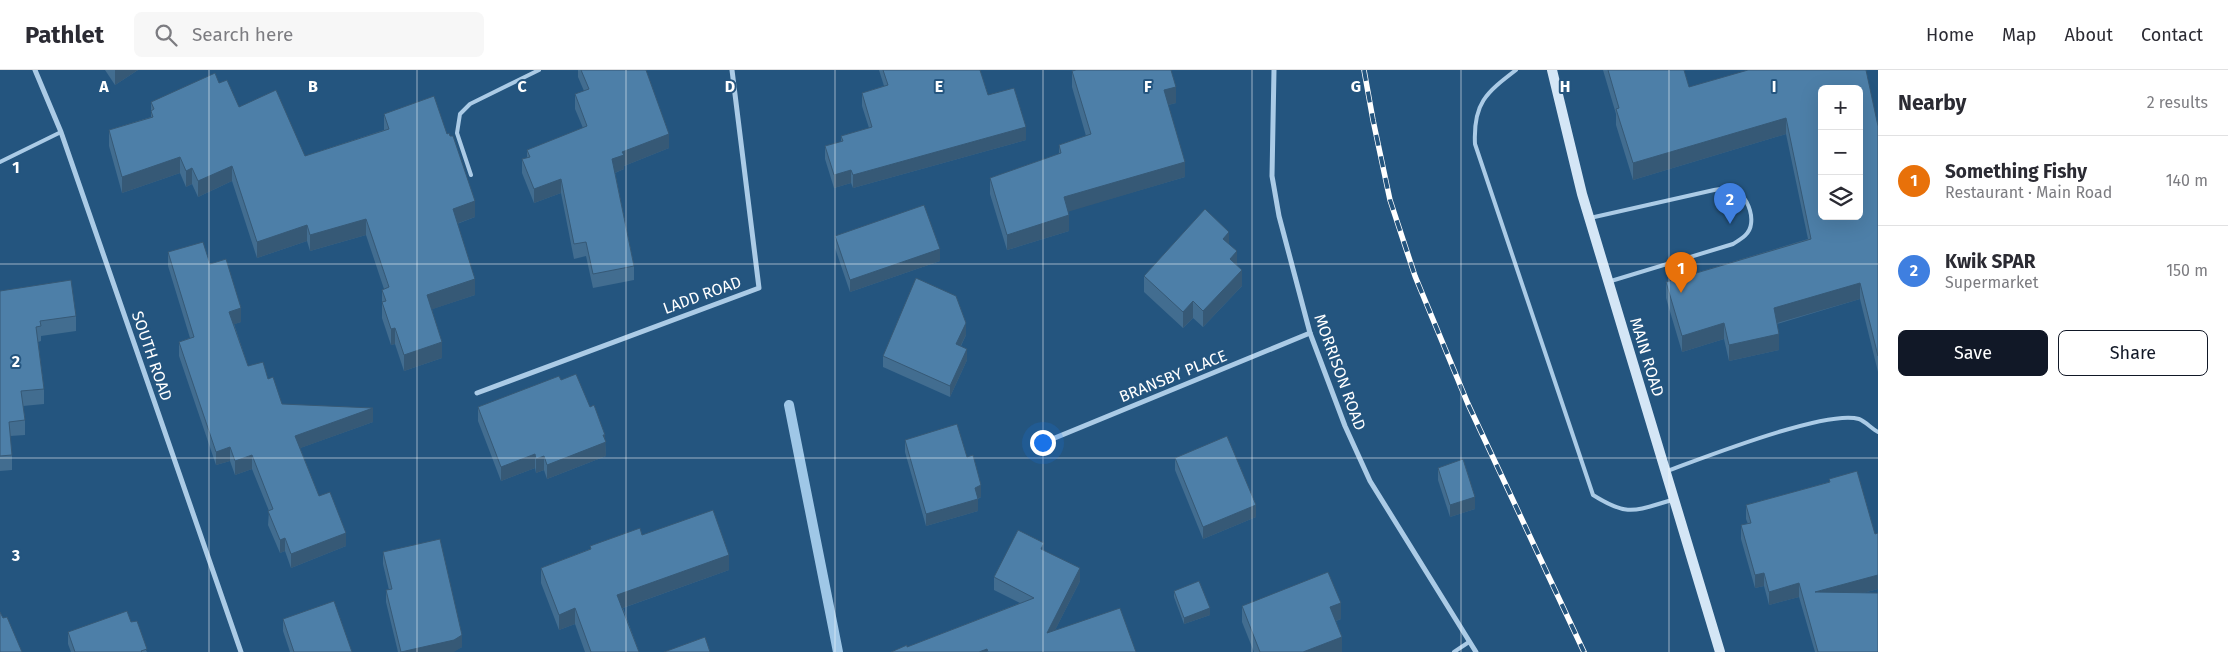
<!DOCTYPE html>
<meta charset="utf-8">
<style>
:root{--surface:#fff;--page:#f7f7f7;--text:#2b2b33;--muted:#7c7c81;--line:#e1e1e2;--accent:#111827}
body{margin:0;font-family:"Fira Sans",sans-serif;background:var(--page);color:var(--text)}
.controls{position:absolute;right:15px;top:15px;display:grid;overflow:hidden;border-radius:8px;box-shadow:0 5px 20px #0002}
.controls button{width:45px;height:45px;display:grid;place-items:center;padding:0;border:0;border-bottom:1px solid var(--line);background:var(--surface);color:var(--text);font:25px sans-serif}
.you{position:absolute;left:1042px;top:372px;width:18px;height:18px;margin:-12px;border:4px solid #fff;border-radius:50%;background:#1a73e8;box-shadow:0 0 0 8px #1a73e833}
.badge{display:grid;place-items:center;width:32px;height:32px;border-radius:50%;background:var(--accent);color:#fff;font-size:16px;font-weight:700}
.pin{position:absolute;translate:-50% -41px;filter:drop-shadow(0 1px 2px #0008)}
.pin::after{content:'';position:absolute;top:26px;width:18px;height:15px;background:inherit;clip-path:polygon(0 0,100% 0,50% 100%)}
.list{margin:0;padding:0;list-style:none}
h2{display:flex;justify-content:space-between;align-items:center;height:65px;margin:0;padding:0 20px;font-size:21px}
h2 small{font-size:16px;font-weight:400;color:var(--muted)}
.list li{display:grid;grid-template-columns:32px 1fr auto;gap:15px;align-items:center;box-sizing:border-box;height:90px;padding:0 20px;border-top:1px solid var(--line)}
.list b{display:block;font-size:19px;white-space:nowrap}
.list p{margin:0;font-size:16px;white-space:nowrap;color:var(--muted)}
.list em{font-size:16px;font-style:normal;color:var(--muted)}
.actions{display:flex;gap:10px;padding:15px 20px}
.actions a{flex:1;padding:11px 0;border:1px solid var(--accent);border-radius:8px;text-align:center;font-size:18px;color:var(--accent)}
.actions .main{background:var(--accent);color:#fff}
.icon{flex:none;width:28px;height:28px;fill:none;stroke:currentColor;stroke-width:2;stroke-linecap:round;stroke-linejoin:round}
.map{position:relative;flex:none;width:1878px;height:582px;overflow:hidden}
header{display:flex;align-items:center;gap:30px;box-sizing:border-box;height:70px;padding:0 25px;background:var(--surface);border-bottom:1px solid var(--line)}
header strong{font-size:24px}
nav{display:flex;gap:28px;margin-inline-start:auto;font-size:18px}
.search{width:350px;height:45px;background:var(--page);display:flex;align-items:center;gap:12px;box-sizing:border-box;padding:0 18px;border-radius:8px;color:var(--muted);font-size:19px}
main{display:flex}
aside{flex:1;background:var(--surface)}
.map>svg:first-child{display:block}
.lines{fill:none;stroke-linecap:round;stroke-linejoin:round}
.stream{stroke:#9fc7e7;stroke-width:10}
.service{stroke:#abcbe6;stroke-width:4}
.minor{stroke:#abcbe6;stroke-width:5}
.secondary{stroke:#d4e6f6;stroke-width:10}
.rail-casing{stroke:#fff;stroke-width:5.5}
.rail{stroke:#24557f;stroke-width:4;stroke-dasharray:11;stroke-linecap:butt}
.wall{fill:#426d90}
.shaded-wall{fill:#365976}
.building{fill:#4d7fa8;stroke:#365976;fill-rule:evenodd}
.grid{fill:none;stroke:#fff;stroke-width:1;stroke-opacity:0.55}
.labels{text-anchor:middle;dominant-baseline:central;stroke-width:4;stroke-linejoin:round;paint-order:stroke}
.street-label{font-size:16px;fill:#fff;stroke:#24557f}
.grid-label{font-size:16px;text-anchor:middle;font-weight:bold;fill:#fff;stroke:#24557f;stroke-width:4;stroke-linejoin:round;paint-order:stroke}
</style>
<header>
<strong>Pathlet</strong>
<div class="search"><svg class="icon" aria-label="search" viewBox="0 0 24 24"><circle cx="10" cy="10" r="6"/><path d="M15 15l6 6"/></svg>Search here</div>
<nav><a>Home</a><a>Map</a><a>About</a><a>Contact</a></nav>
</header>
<main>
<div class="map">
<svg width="1878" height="582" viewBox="0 0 1878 582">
<rect width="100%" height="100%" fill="#24557f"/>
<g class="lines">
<!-- stream -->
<polyline class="stream" points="789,335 838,582"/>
<!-- service -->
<g class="service">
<path d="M 1516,0 C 1486,23 1473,33 1475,74 L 1593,425 C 1628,447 1634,441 1672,430"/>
<polyline points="0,92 61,62"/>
<polyline points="471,105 457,63 460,44 470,34 539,0"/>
<path d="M 1590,148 L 1714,120 C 1719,119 1725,118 1730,118 C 1744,120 1753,141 1751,154 C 1750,164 1741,169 1733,174 L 1611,211"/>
<path d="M 1667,401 C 1703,388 1827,339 1859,349 C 1865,351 1872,359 1878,362"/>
<polyline points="1454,582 1469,572"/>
</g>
<!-- minor -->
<g class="minor">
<polyline points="35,0 61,62 241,582"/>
<polyline points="1274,0 1272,106 1279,146 1310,263 1345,356 1370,411 1476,582"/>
<polyline points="477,323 759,218 732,0"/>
<polyline points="1045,372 1310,263"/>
</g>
<!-- secondary -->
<polyline class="secondary" points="1552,0 1582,124 1720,582"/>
<defs>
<polyline id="rail" points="1364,0 1373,50 1390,130 1415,206 1468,334 1584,582"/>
</defs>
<!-- rail casing -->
<use href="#rail" class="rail-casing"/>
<!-- rail -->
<use href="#rail" class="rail"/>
</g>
<!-- wall -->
<g class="wall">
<polygon points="105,0 138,0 115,15"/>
<polygon points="578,0 646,0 669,78 624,96 624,99 615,103 634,196 634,210 593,218 586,186 574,189 561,123 534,133 522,103 522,89 527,88 527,80 583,58 575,39 575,24 584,21 578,7"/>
<polygon points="879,0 980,0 988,25 1026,70 853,118 851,113 834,118 825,89 825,76 841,72 841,66 869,58 862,36 862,23 884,16"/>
<polygon points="1603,0 1684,0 1689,17 1878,56 1878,302 1860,229 1777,254 1779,280 1729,291 1724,269 1682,282 1666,228 1666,212 1808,169 1786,64 1633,110 1616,55 1616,44"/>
<polygon points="1072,1 1176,33 1168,35 1185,107 1068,141 1069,161 1007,180 990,124 990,108 1059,84 1059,75 1086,66 1072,17"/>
<polygon points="219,13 239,37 305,86 384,60 384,44 475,147 457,154 475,225 432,239 442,288 404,301 395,274 391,275 382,248 382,220 384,219 366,165 310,181 307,171 257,188 232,111 198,127 192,114 186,117 180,103 122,123 109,76 109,60 151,47 151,32"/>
<polygon points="835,166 940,191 850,222 835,178"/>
<polygon points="1229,174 1237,196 1242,216 1203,257 1193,248 1183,258 1144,222 1144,206"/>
<polygon points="168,182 210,194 241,252 234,254 248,296 268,309 282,334 373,352 300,378 319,426 346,476 291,498 285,481 280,483 268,455 269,441 252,399 235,405 230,391 216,395 179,286 179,272 190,268 168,196"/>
<polygon points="0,221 76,246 76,261 41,266 41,271 38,272 44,319 44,334 23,336 25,350 25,365 10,366 12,385 12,400 0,401"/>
<polygon points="966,265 961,276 967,290 950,327 883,297 883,286"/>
<polygon points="561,310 605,371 606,386 547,409 544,400 536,403 535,398 501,411 478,351 478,337"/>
<polygon points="905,370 967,387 981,427 978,429 978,441 926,456 905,382"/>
<polygon points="1175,388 1256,447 1203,469 1175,400"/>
<polygon points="1438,398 1475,439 1450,447 1438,410"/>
<polygon points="1829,409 1875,464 1878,463 1878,519 1863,523 1878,582 1815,582 1799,527 1769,535 1764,516 1755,518 1741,469 1741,455 1748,454 1746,449 1746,435 1829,412"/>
<polygon points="642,465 729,500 623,538 639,582 585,582 575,554 559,560 541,513 541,498 590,479 590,476"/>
<polygon points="1044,480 1080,511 1055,560 1136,582 891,582 907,577 1020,533 994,520 994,507"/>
<polygon points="383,482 462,577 452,582 398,582 386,532 386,520 389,520 383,494"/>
<polygon points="1174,521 1210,545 1184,554 1174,527"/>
<polygon points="1242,536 1341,549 1336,551 1342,582 1254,582 1242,552"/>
<polygon points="283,549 352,582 290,582 283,561"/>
<polygon points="131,552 147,582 71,582 68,574 68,562"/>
</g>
<!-- shaded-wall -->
<g class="shaded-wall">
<polygon points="115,0 138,0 115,15"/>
<polygon points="1176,17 1176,33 1164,36 1164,20"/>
<polygon points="1786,48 1786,64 1633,110 1633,93"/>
<polygon points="1026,57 1026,70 853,118 853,105"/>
<polygon points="669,64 669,78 624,96 624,99 612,104 612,89 622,82"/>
<polygon points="180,87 180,103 122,123 122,107"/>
<polygon points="1185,92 1185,107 1064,143 1064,127"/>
<polygon points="232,96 232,111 198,127 198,111"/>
<polygon points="192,98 192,114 186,117 186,101"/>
<polygon points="851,100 851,113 834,118 834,105"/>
<polygon points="561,109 561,123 534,133 534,119"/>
<polygon points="475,131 475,147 453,155 453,139"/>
<polygon points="1069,145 1069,161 1007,180 1007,165"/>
<polygon points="366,149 366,165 310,181 310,165"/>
<polygon points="307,155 307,171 257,188 257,172"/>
<polygon points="1229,162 1229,178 1223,169"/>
<polygon points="940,179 940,191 850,222 850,210"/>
<polygon points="1237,181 1237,198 1230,189"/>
<polygon points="1242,200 1242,216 1203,257 1203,241"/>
<polygon points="475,209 475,225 427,241 427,225"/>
<polygon points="1860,213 1860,229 1774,254 1774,238"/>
<polygon points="1193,231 1193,248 1183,258 1183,242"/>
<polygon points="241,238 241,252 229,256 229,242"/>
<polygon points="966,253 966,265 956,285 956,274"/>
<polygon points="1724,253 1724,269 1682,282 1682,266"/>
<polygon points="395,258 395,274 391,275 391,259"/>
<polygon points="1779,264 1779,280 1729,291 1729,275"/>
<polygon points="442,272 442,288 404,301 404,285"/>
<polygon points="967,279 967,290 950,327 950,316"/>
<polygon points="373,338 373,352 295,380 295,366"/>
<polygon points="603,365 605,365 606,386 547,409 547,395"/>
<polygon points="230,377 230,391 216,395 216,382"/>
<polygon points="535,384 535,398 501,411 501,397"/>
<polygon points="252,385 252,399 235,405 235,391"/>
<polygon points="544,386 544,400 536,403 536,389"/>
<polygon points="981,415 981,427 975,430 975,418"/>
<polygon points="1475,427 1475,439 1450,447 1450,435"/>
<polygon points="978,429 978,441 926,456 926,444"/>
<polygon points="1256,435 1256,447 1203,469 1203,457"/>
<polygon points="346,463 346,476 291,498 291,484"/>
<polygon points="285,468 285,481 280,483 280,470"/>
<polygon points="729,485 729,500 617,540 617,525"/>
<polygon points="1080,498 1080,511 1047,576 1047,563"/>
<polygon points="1764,503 1764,516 1755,518 1755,505"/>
<polygon points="1878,505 1878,519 1815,536 1815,522"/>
<polygon points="1799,513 1799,527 1769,535 1769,522"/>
<polygon points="1341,533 1341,549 1330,553 1330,537"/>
<polygon points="575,538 575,554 559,560 559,545"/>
<polygon points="1210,538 1210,545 1184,554 1184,548"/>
<polygon points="462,565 462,577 454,582 401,582"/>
<polygon points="1342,567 1342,582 1303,582"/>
<polygon points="987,579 987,582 979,582"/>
</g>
<!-- building -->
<g class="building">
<polygon points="581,0 646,0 669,64 622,82 624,85 612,89 634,196 593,204 586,172 574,174 561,109 534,119 522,89 530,87 527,80 587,56 575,24 589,19"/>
<polygon points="883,0 980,0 988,25 1014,18 1026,57 853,105 851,100 834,105 825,76 843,71 841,66 872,57 862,23 888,15"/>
<polygon points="1076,0 1171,0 1176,17 1164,20 1185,92 1064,127 1069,145 1007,165 990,108 1061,83 1059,75 1091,64 1072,1"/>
<path d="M 1608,0 L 1684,0 L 1689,17 L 1748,0 L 1866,0 L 1878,56 L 1878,286 L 1860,213 L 1774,238 L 1779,264 L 1729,275 L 1724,253 L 1682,266 L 1666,212 L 1811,169 L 1786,48 L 1633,93 L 1616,39 L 1619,38 ZM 1822,19 L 1859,19 L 1859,146 L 1822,146 Z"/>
<polygon points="215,3 219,13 227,10 239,37 276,20 305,86 389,59 384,44 434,26 447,64 449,63 450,66 453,66 475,131 453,139 475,209 427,225 442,272 404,285 395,258 391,259 382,232 386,231 382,220 389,217 366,149 310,165 307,155 257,172 232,96 198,111 192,98 186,101 180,87 122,107 109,60 153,47 151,41 154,39 151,32"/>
<polygon points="924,135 940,179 850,210 835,166"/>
<polygon points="1205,139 1229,162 1223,169 1237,181 1230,189 1242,200 1203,241 1193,231 1183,242 1144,206"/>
<polygon points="203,172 210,194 226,189 241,238 229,242 248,296 263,292 268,309 273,307 282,334 373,338 295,366 319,426 330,422 346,463 291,484 285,468 280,470 268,441 273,439 252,385 235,391 230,377 216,382 179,272 194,267 168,182"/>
<polygon points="916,208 956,226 966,253 956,274 967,279 950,316 883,286"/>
<polygon points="71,210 76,246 40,251 41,256 36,257 44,319 21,321 25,350 9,352 12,385 0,386 0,221"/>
<polygon points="576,304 590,337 594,335 605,365 603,365 606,372 547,395 544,386 536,389 535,384 501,397 478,337 559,306 561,310"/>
<polygon points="957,354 967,387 973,385 981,415 975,418 978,429 926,444 905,370"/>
<polygon points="1227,366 1256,435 1203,457 1175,388"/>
<polygon points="1463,389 1475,427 1450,435 1438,398"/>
<polygon points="1857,401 1875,464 1878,463 1878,505 1815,522 1878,523 1878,582 1818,582 1799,513 1769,522 1764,503 1755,505 1741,455 1751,453 1746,435 1830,412 1829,409"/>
<polygon points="713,440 729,485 617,525 639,582 591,582 575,538 559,545 541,498 591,479 590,476 640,458 642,465"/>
<polygon points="1018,460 1044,473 1041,479 1080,498 1047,563 1120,538 1136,582 988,582 987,579 979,582 891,582 907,575 907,577 1034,528 994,507"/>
<polygon points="440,469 462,565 454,570 401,582 386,520 392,519 383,482"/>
<polygon points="1328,502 1341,533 1330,537 1342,567 1303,582 1260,582 1242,536"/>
<polygon points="1199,511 1210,538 1184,548 1174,521"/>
<polygon points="334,531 352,582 294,582 283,549"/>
<polygon points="127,541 131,552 137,551 147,579 141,581 142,582 75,582 68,562"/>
<polygon points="0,542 3,548 7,547 22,582 0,582"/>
<polygon points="705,567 710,582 664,582"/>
</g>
<!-- grid -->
<path class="grid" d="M 209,0 L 209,582M 417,0 L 417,582M 626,0 L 626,582M 835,0 L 835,582M 1043,0 L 1043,582M 1252,0 L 1252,582M 1461,0 L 1461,582M 1669,0 L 1669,582M 0,194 L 1878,194M 0,388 L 1878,388"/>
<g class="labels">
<!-- street labels -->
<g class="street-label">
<text transform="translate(702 225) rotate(-20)">LADD ROAD</text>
<text transform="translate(152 286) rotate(71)">SOUTH ROAD</text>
<text transform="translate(1647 287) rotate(73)">MAIN ROAD</text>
<text transform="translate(1340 302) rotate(70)">MORRISON ROAD</text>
<text transform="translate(1173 306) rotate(-22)">BRANSBY PLACE</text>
</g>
</g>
<g class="grid-label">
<text x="104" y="22">A</text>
<text x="313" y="22">B</text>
<text x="522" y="22">C</text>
<text x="730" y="22">D</text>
<text x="939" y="22">E</text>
<text x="1148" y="22">F</text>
<text x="1356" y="22">G</text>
<text x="1565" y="22">H</text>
<text x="1774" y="22">I</text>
<text x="16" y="103">1</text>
<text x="16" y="297">2</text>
<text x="16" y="491">3</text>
</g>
</svg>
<div class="controls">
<button>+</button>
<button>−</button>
<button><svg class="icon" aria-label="layers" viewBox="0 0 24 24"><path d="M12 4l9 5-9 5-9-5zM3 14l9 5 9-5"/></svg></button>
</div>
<div class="you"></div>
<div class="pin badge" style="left:1681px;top:223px;background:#e8710a">1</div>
<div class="pin badge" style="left:1730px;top:154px;background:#3f7fe0">2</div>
</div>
<aside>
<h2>Nearby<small>2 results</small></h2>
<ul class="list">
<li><span class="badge" style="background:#e8710a">1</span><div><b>Something Fishy</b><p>Restaurant · Main Road</p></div><em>140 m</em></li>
<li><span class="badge" style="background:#3f7fe0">2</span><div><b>Kwik SPAR</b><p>Supermarket</p></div><em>150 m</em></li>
</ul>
<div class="actions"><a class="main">Save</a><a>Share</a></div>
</aside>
</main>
